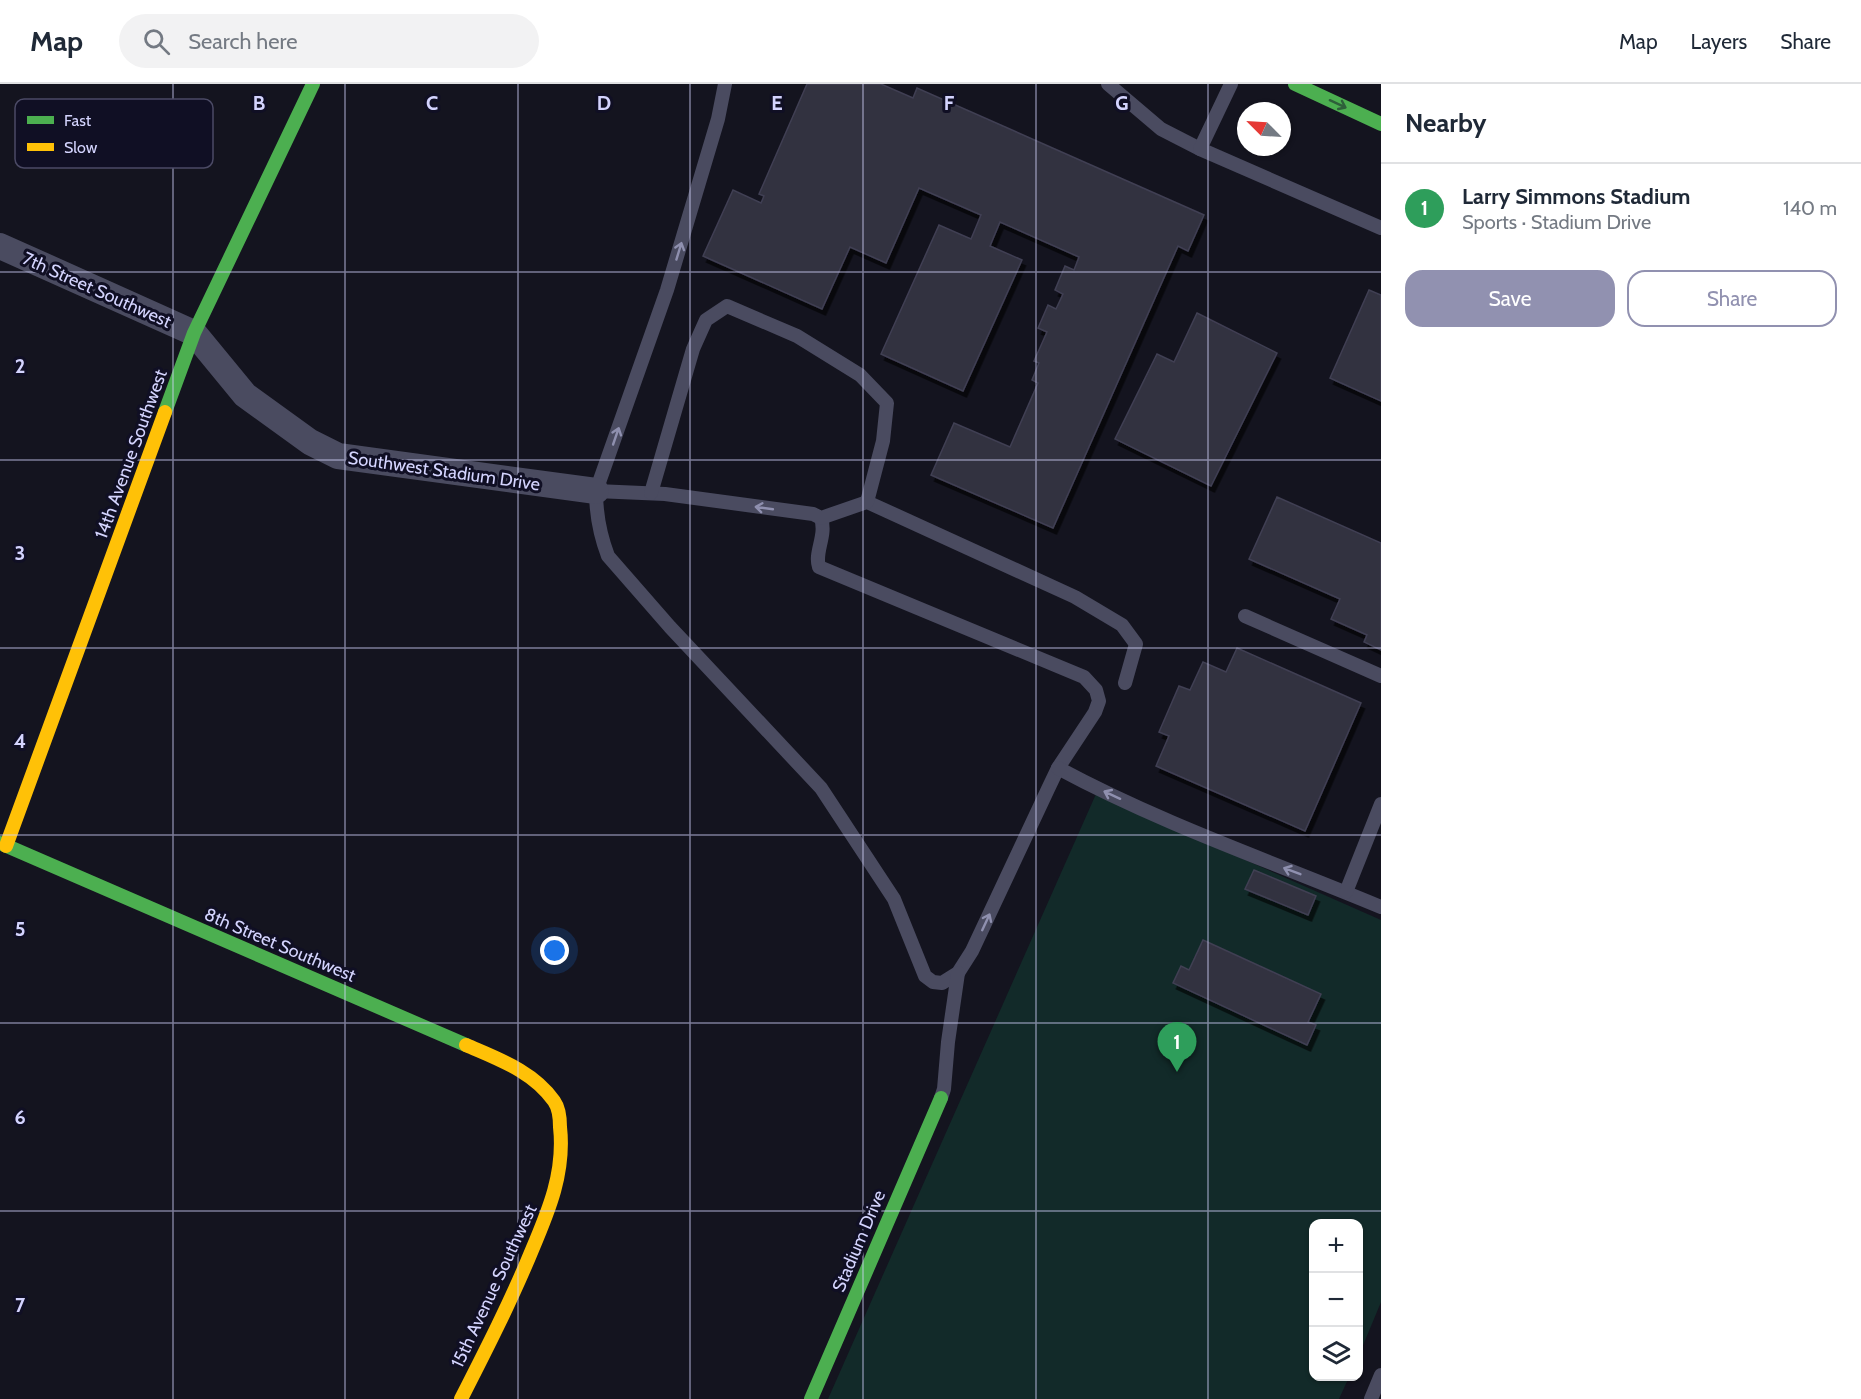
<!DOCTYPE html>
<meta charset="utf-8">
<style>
:root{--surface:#fff;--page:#f2f2f3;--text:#1f2937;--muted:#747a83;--line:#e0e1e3;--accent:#9191b0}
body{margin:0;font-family:Cabin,sans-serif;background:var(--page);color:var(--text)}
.controls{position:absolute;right:18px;bottom:18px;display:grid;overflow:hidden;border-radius:12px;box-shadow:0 2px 4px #0004}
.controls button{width:54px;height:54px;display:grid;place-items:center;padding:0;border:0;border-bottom:2px solid var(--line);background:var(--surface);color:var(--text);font:30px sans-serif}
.compass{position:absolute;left:1237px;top:18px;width:54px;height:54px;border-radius:50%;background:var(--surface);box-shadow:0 2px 4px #0004;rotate:294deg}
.you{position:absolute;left:555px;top:867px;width:21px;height:21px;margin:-15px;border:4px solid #fff;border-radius:50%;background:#1a73e8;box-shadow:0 0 0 9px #1a73e833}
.badge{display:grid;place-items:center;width:39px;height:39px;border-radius:50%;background:var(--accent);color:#fff;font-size:20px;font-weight:700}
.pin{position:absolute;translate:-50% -50px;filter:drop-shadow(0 2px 3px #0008)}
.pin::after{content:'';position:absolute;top:32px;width:21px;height:18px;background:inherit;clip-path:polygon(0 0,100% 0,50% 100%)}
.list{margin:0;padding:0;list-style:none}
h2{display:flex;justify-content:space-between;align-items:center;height:78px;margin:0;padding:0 24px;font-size:26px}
h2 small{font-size:20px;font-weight:400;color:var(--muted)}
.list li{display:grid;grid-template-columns:39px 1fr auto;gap:18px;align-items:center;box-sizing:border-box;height:90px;padding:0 24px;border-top:2px solid var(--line)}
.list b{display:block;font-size:22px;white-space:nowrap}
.list p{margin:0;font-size:20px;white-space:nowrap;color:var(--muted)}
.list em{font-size:20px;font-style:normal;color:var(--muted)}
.actions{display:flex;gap:12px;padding:18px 24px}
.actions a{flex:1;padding:14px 0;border:2px solid var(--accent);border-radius:18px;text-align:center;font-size:21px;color:var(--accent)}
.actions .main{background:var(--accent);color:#fff}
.icon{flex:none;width:33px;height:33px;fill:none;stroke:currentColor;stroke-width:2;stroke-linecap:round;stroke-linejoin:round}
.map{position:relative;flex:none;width:1381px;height:1315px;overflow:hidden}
header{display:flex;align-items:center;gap:36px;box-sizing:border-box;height:84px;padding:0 30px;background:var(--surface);border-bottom:2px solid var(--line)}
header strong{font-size:28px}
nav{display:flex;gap:33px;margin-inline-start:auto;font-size:21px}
.search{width:420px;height:54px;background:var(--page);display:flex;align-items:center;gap:15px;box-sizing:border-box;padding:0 21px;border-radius:33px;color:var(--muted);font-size:22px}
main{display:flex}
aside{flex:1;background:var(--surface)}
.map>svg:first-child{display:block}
.green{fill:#122a29}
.building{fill:#323241;stroke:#403f53;stroke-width:1.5;filter:url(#shadow)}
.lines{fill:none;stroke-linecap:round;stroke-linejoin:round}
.lane{stroke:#4a4b60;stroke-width:14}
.street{stroke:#4a4b60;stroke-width:26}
.fast{stroke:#4caf50;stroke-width:14}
.slow{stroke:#ffc107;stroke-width:14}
.oneway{stroke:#2e5f3a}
.oneway2{stroke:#8f90af}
.grid{fill:none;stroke:#d4d4fe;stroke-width:1.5;stroke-opacity:0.55}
.labels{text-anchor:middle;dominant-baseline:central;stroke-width:6;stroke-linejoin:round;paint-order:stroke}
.street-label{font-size:18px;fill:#d4d4fe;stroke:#100f24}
.key{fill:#100f24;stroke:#4b4a65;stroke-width:1.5}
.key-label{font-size:16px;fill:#d4d4fe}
.grid-label{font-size:20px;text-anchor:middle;font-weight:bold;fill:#d4d4fe;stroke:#100f24;stroke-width:6;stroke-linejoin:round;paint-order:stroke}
</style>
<header>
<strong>Map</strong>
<div class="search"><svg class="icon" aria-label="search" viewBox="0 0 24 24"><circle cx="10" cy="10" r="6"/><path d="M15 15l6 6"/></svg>Search here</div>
<nav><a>Map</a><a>Layers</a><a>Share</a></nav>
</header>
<main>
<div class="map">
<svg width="1381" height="1315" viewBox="0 0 1381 1315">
<defs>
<filter id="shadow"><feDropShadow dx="3.5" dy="6" stdDeviation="0" flood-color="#0009"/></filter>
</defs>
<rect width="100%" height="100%" fill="#14141f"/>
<!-- green -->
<polygon class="green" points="1096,710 1381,836 1381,1218 1359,1271 1358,1140 1314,1140 1314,1292 1349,1293 1339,1315 828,1315"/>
<!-- building -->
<g class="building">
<polygon points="807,0 881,0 913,14 917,4 1204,131 1188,167 1178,162 1053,444 931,391 954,339 1010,363 1038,299 1032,296 1039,279 1034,277 1047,248 1038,244 1048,221 1056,225 1063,210 1055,206 1065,182 1074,186 1079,173 1000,138 990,162 1022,176 963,307 881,270 939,141 971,155 981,131 919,104 886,179 850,163 822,225 703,172 733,106 761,119 764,112 759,110"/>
<polygon points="1369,206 1381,211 1381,317 1330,294"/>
<polygon points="1197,229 1277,269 1211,402 1115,355 1157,270 1174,278"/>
<polygon points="1277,413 1381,459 1381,566 1364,558 1367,551 1331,535 1340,515 1249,475"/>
<polygon points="1237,564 1361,619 1305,747 1156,682 1169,652 1159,648 1179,602 1190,606 1203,578 1226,588"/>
<polygon points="1254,786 1316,812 1308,831 1245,805"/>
<polygon points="1203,856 1321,910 1308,938 1316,941 1307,961 1173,899 1181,882 1189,886"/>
</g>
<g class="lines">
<!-- lane -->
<g class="lane">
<path d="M 725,0 L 718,35 L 667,206 L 596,407 C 596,430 600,451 608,472 L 670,543 L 821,704 L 894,815 L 925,892 L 933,898 L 942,899 L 958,889 L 972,867 L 1048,705 L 1058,684 L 1095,628 L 1099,617 L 1096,606 L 1084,593 L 819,483 C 814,468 827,452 821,434"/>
<polyline points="1108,0 1161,45 1200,65"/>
<polyline points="1231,0 1200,65 1381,144"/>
<polyline points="596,407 665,410 813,430 821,434 867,418 1075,513 1122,541 1136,560 1125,599"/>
<polyline points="651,409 693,265 706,236 727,222 797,252 860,291 887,319 883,357 867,418"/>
<polyline points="1245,532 1381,592"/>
<path d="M 1058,684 C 1162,740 1273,778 1381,823"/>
<polyline points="1346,808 1381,720"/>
<polyline points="941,1014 944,1005 948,958 958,889"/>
<polyline points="1371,1315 1381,1291"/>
</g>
<!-- street -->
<polyline class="street" points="0,162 194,249 245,311 310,358 338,372 596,407"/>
<!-- fast -->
<g class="fast">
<polyline points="1295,0 1381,40"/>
<polyline points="165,328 194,249 313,0"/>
<polyline points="0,759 466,961"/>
<polyline points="811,1315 941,1014"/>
</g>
<!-- slow -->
<g class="slow">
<polyline points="6,762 165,328"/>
<path d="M 461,1315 C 486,1266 511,1217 532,1166 C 549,1126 565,1088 560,1043 C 560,1034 559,1024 554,1017 C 533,987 498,975 466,961"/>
</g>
</g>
<!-- one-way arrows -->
<defs><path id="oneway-shaft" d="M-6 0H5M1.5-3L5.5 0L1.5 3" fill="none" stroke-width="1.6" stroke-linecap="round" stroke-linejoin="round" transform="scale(1.5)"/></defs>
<use class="oneway" href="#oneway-shaft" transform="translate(1338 20) rotate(25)"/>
<g class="oneway2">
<use href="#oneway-shaft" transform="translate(679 167) rotate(-73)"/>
<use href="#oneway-shaft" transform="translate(616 352) rotate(-71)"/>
<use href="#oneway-shaft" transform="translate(764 424) rotate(-172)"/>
<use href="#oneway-shaft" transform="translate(1112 711) rotate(-155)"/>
<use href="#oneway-shaft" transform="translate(1292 787) rotate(-159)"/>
<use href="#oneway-shaft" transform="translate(986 838) rotate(-65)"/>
</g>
<!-- grid -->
<path class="grid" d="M 173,0 L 173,1315M 345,0 L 345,1315M 518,0 L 518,1315M 690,0 L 690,1315M 863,0 L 863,1315M 1036,0 L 1036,1315M 1208,0 L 1208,1315M 0,188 L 1381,188M 0,376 L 1381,376M 0,564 L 1381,564M 0,751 L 1381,751M 0,939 L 1381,939M 0,1127 L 1381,1127"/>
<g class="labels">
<!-- street labels -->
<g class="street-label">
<text transform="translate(97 206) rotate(24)">7th Street Southwest</text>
<text transform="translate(131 370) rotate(-70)">14th Avenue Southwest</text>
<text transform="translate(444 387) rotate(8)">Southwest Stadium Drive</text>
<text transform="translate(280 861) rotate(23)">8th Street Southwest</text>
<text transform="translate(859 1157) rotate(-67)">Stadium Drive</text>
<text transform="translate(494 1202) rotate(-65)">15th Avenue Southwest</text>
</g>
</g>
<!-- legend -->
<rect x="15" y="15" width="198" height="69" rx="9" class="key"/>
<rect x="27" y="32" width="27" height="8" fill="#4caf50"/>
<rect x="27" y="59" width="27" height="8" fill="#ffc107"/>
<g class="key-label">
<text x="64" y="42">Fast</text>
<text x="64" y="69">Slow</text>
</g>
<g class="grid-label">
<text x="259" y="26">B</text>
<text x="432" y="26">C</text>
<text x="604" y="26">D</text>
<text x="777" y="26">E</text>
<text x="949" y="26">F</text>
<text x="1122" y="26">G</text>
<text x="20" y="289">2</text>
<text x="20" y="476">3</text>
<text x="20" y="664">4</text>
<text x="20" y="852">5</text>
<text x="20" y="1040">6</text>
<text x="20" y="1228">7</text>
</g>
</svg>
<div class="controls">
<button>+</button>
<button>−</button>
<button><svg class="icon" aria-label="layers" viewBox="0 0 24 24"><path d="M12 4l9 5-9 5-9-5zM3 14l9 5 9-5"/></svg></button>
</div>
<svg class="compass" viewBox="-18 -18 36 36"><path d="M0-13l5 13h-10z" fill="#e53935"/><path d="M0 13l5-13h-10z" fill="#747a83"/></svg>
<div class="you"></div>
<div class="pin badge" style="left:1177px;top:988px;background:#2e9e5b">1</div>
</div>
<aside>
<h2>Nearby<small></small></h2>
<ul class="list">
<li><span class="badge" style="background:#2e9e5b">1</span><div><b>Larry Simmons Stadium</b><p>Sports · Stadium Drive</p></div><em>140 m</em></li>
</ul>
<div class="actions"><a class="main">Save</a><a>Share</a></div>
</aside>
</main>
